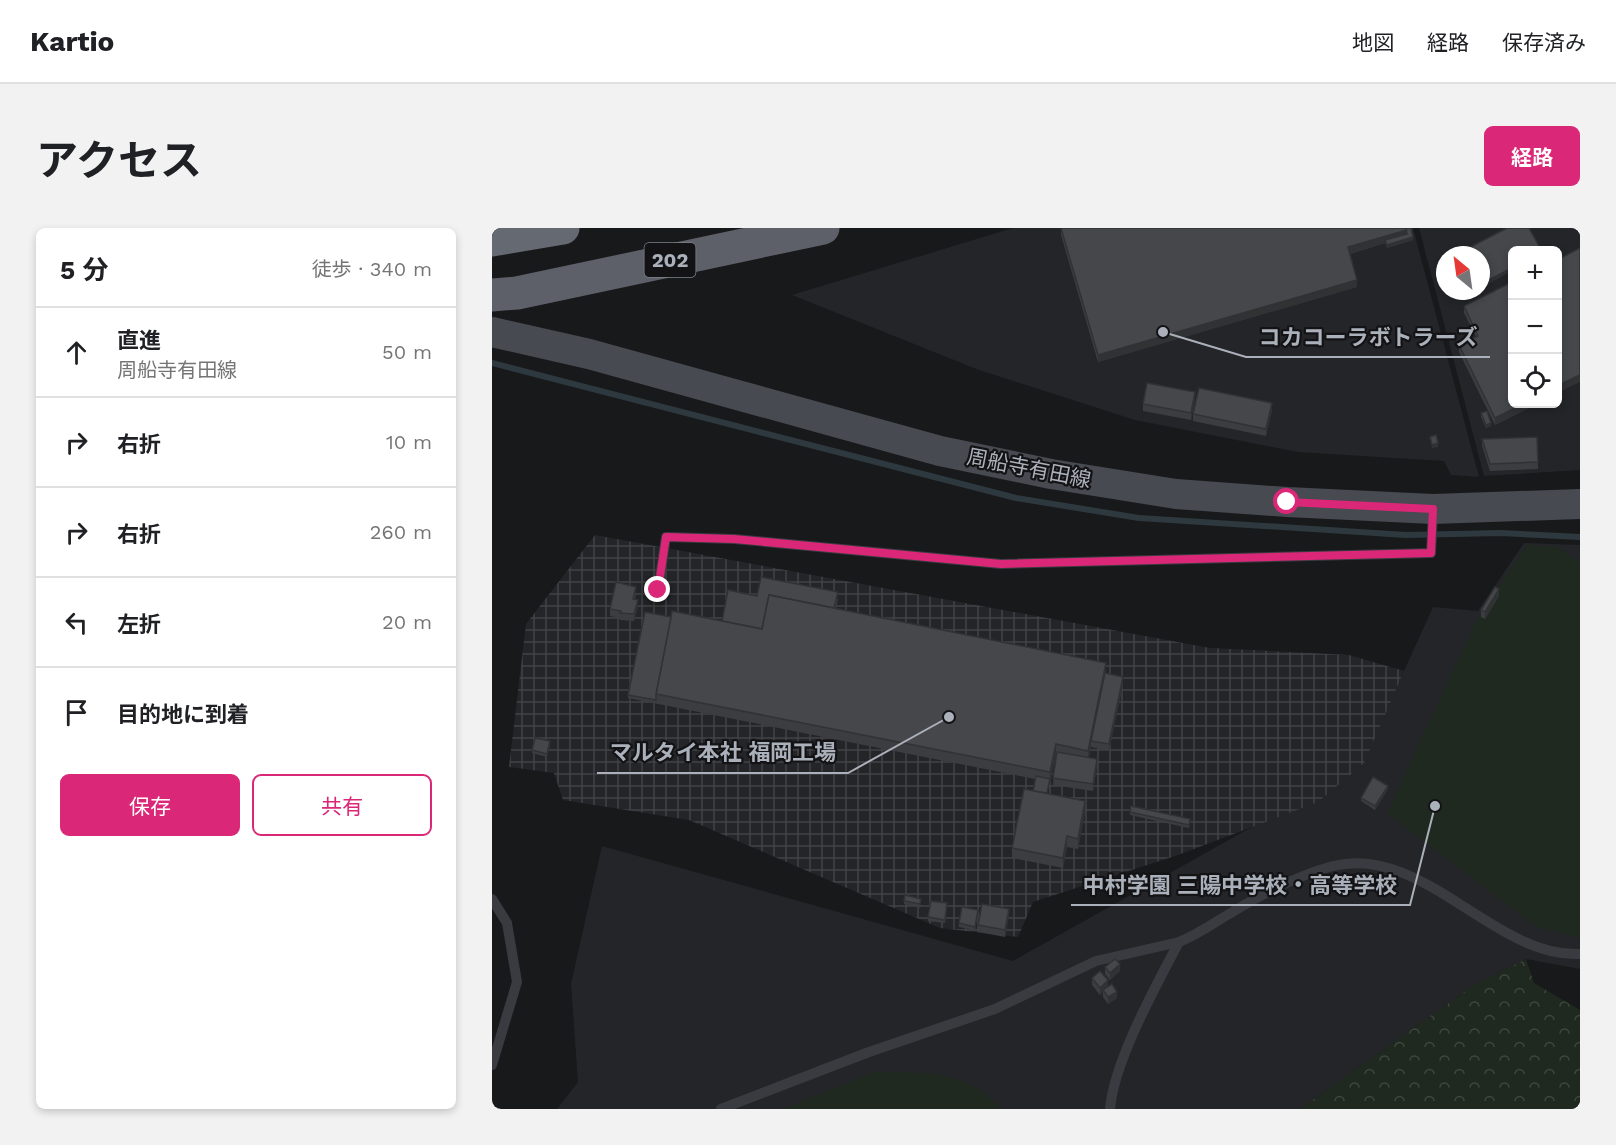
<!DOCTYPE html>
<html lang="ja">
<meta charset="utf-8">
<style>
:root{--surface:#fff;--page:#f2f2f2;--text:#202124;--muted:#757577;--line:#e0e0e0;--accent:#db2777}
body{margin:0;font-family:"Work Sans","Noto Sans JP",sans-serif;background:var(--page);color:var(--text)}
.controls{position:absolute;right:18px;top:18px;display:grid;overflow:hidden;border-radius:9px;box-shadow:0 3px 9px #0003}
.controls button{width:54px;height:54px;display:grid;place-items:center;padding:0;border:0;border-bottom:2px solid var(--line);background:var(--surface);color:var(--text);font:30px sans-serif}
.compass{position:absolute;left:944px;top:18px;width:54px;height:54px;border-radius:50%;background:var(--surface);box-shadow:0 3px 9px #0003;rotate:331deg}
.stop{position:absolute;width:18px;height:18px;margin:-14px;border:4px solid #db2777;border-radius:50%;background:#fff}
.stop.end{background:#db2777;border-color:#fff;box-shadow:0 2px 6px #0008}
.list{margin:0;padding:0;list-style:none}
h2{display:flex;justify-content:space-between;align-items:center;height:78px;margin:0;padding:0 24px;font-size:26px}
h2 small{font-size:20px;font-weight:400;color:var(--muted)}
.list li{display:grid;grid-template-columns:39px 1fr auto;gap:18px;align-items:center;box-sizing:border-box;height:90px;padding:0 24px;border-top:2px solid var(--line)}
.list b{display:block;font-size:22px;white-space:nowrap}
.list p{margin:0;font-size:20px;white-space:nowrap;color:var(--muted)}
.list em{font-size:20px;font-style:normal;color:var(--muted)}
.actions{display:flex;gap:12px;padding:18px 24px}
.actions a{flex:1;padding:14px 0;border:2px solid var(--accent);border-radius:9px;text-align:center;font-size:21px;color:var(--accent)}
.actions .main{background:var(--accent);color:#fff}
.icon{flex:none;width:33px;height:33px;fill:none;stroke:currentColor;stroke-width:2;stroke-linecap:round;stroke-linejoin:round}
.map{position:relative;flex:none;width:1088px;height:881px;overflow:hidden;border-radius:9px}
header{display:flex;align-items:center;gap:36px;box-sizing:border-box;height:84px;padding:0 30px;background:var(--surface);border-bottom:2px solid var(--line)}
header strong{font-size:28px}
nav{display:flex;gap:33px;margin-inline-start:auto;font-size:21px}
.intro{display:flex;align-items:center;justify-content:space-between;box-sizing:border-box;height:144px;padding:0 36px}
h1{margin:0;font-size:42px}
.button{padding:15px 27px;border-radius:9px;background:var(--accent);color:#fff;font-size:21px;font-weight:700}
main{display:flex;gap:36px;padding:0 36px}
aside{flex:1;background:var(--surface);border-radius:9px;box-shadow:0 3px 9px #0003}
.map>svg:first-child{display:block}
.built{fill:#242528;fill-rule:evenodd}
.industrial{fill:url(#industrial-grid)}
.forest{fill:url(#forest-crowns)}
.pitch{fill:#202920}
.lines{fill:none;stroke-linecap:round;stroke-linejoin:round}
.stream{stroke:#2e393f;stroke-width:6}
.service{stroke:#393b40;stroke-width:10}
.secondary{stroke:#474a50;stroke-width:30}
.trunk{stroke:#5d6068;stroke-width:33}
.motorway{stroke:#656971;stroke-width:33}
.wall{fill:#3b3d40}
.shaded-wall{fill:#303234}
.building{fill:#45474b;stroke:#303234;stroke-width:1.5}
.route{stroke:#db2777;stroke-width:8}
.labels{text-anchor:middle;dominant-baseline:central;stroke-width:4.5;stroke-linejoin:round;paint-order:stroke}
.shield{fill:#131316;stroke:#7d8289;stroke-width:1.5}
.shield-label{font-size:20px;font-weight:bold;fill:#abb1ba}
.street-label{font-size:21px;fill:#abb1ba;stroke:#131316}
.leader{fill:none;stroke:#abb1ba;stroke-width:2}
.callout-dot{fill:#abb1ba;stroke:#131316;stroke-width:2}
.callout-label{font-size:22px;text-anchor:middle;font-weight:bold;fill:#abb1ba;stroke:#131316;stroke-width:4.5;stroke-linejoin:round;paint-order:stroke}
</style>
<header>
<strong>Kartio</strong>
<nav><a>地図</a><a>経路</a><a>保存済み</a></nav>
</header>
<div class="intro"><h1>アクセス</h1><a class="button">経路</a></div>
<main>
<aside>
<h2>5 分<small>徒歩 · 340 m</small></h2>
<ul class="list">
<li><svg class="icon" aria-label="ahead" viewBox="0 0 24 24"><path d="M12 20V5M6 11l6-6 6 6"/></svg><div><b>直進</b><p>周船寺有田線</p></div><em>50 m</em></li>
<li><svg class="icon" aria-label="right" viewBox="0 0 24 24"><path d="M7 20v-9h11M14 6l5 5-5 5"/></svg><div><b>右折</b></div><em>10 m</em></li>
<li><svg class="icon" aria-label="right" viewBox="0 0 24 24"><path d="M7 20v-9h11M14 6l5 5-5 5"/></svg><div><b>右折</b></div><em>260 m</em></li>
<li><svg class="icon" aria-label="left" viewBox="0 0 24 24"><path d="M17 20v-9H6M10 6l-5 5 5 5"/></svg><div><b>左折</b></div><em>20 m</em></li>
<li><svg class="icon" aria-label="arrive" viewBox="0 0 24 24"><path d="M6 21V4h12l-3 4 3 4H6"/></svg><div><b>目的地に到着</b></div></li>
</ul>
<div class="actions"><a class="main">保存</a><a>共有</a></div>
</aside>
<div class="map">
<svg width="1088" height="881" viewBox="0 0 1088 881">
<defs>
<pattern id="industrial-grid" width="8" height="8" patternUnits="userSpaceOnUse" patternTransform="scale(1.5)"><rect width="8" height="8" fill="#242528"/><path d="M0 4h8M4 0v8" fill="none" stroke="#414245"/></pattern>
<pattern id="forest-crowns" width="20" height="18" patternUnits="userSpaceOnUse" patternTransform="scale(1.5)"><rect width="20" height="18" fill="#202920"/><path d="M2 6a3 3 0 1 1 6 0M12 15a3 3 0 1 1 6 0" fill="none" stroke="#3e463e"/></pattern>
</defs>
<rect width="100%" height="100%" fill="#18191b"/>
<!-- built -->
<g class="built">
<polygon points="521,0 921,0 987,249 959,247 952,233 806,224 643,192 487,142 300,67"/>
<path d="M 927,0 L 1088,0 L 1088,242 L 992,248 ZM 1020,22 L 1066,22 L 1066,176 L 1020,176 ZM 953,27 L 989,27 L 989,63 L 953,63 Z"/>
<polygon points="1032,315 1088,317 1088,741 1034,731 979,759 808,881 65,881 86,854 79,756 110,618 521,733 869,538 941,379 986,383"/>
</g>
<!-- industrial -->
<polygon class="industrial" points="103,307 718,420 857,427 912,443 872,535 826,574 686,627 541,674 526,709 448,700 197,592 71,572 62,545 17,539 34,396"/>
<!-- forest -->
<polygon class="forest" points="1034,731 1042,755 1088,782 1088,881 808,881 979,759"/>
<!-- pitch -->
<g class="pitch">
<polygon points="1035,317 1065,319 1088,335 1088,710 1045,699 895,585 988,385"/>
<path d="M 383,844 C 432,844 474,841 509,881 L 290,881 Z"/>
</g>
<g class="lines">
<!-- stream -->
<polyline class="stream" points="0,135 524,270 647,290 914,307 1009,305 1088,309"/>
<!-- service -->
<g class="service">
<polyline points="166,362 174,309 242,311 509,336 939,325 941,284"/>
<polyline points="0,671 15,695 25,754 0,837"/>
<path d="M 687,714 C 707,706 723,694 742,683 C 772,665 807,647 841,638 C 932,616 1002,730 1088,726"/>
<path d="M 229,881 L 377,824 L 503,781 L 604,733 L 687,714 C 664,758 622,833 618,881"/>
</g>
<!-- secondary -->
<polyline class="secondary" points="0,104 97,126 448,223 559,246 684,266 795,274 941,281 1088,276"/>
<!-- trunk -->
<polyline class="trunk" points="0,67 25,65 331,0"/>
<!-- motorway -->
<polyline class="motorway" points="0,12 71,0"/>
</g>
<!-- wall -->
<g class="wall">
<polygon points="569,0 921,12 895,20 893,15 858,26 865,59 606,134 569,7"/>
<polygon points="972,78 1020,176 1045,176 1003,197 967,124 967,117 984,109 972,85"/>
<polygon points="703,171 699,192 651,183 651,176"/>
<polygon points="780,182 774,208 701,193 701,186"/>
<polygon points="989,185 999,198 994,200 989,189"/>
<polygon points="1045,209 1046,241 998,243 990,218 990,211"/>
<polygon points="144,366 143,371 146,379 142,393 128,392 128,390 118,388 118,381"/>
<polygon points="265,368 346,371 344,381 614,445 631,456 617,523 599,519 597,529 605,538 601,563 561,557 564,526 555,566 593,583 586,621 575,619 571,640 520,630 520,620 541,563 543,551 136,470 136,467 179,389 230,393"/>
<polygon points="1007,368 993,391 989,389 989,382"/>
<polygon points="58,517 55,529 40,525 40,522"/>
<polygon points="896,561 883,582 869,573 869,570"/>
<polygon points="638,584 698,594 697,600 638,587"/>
<polygon points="412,673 429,674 428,680 412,676"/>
<polygon points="455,679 453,695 436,693 436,689"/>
<polygon points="486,686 483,702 467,699 467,695"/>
<polygon points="517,687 513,709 486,704 486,697"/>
<polygon points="613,739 628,743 618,752 613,746"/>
<polygon points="600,750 616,759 625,770 616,776 611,769 611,763 608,767 600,757"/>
</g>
<!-- shaded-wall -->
<g class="shaded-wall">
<polygon points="915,2 915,9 893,12 893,15 856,26 856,19"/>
<polygon points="921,9 921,12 895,20 895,17"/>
<polygon points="1020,40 1020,43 989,60 989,56"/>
<polygon points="865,52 865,59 606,134 606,127"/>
<polygon points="1088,147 1088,154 1065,165 1065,158"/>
<polygon points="703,164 703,171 699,192 699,185"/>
<polygon points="780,175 780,182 774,208 774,201"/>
<polygon points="1031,176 1045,176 1003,197 1003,190"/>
<polygon points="999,195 999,198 994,200 994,197"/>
<polygon points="946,215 946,219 940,220 940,217"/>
<polygon points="1007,361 1007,368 993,391 993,384"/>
<polygon points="146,372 146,379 142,393 142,386"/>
<polygon points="614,435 614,445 601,513 599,513 599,519 596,533 596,523"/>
<polygon points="631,449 631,456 617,523 617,516"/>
<polygon points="564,516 564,526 558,554 558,544"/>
<polygon points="605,531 605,538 601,563 601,556"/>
<polygon points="896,558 896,561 883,582 883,578"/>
<polygon points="593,573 593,583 586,621 586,611"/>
<polygon points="575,608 575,619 571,640 571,630"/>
<polygon points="517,681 517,687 513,709 513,702"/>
<polygon points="628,736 628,743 618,752 618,745"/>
<polygon points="616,752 616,759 608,767 608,760"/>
<polygon points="625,764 625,770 616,776 616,769"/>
</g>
<!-- building -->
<g class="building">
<polygon points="569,0 914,0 915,2 856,19 865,52 606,127"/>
<polygon points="914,0 919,0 921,9 895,17 893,12 915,6"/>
<polygon points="1015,0 1037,0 1049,22 1020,22 1020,40 989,56 989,27 963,27"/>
<polygon points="1088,20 1088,147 1065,158 1065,32"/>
<polygon points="1020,54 1020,176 1031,176 1003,190 967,117 986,108 972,78"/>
<polygon points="655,155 703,164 699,185 651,176"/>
<polygon points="707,160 780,175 774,201 701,186"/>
<polygon points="995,183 999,195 994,197 989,185"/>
<polygon points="944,207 946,215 940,217 938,209"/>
<polygon points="1045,209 1046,234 998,236 990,211"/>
<polygon points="269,349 346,364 342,380 277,367 270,401 230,393 236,362 265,368"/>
<polygon points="124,354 144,359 141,371 146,372 142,386 128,385 129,383 118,381"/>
<polygon points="1003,359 1007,361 993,384 989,382"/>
<polygon points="277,367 614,435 596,523 564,516 558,544 164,466 180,383 270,401"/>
<polygon points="153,384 179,389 164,466 164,472 136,467"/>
<polygon points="613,445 631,449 617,516 599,513"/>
<polygon points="43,510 58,513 55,526 40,522"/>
<polygon points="565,524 605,531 601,556 561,550"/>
<polygon points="544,548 558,551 555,565 541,563"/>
<polygon points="881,549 896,558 883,578 869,570"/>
<polygon points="532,561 593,573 586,611 575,608 571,630 520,620"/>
<polygon points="639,578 698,591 697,597 638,584"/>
<polygon points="413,667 429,671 428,676 412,673"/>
<polygon points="439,673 455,675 453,692 436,689"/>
<polygon points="490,676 517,681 513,702 486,697"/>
<polygon points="470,679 486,682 483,699 467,695"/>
<polygon points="623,731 628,736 618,745 613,739"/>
<polygon points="608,743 616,752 608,760 600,750"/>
<polygon points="620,756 625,764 616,769 611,762"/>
</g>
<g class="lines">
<!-- route -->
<polyline class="route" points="166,362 174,309 242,311 509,336 939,325 941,281 795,274"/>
</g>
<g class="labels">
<!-- shield labels -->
<rect class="shield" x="152.5" y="15" width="51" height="34" rx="4.5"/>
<g class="shield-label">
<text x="178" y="32">202</text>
</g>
<!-- street labels -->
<g class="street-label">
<text transform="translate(537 240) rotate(11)">周船寺有田線</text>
</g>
</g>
<!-- callouts -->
<path class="leader" d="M671 104L754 129H998M457 489L356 545H105M943 578L918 677H579"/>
<g class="callout-dot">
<circle cx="671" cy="104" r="6"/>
<circle cx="457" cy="489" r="6"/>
<circle cx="943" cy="578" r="6"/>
</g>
<g class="callout-label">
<text x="876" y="117">コカコーラボトラーズ</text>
<text x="231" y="532">マルタイ本社 福岡工場</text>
<text x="748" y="665">中村学園 三陽中学校・高等学校</text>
</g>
</svg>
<div class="controls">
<button>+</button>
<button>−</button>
<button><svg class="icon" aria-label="locate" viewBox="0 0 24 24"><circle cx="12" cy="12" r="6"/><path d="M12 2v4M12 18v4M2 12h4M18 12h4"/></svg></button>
</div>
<svg class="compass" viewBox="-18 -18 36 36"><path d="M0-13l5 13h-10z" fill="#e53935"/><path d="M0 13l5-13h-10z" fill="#757577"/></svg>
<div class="stop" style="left:795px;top:274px"></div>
<div class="stop end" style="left:166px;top:362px"></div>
</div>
</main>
